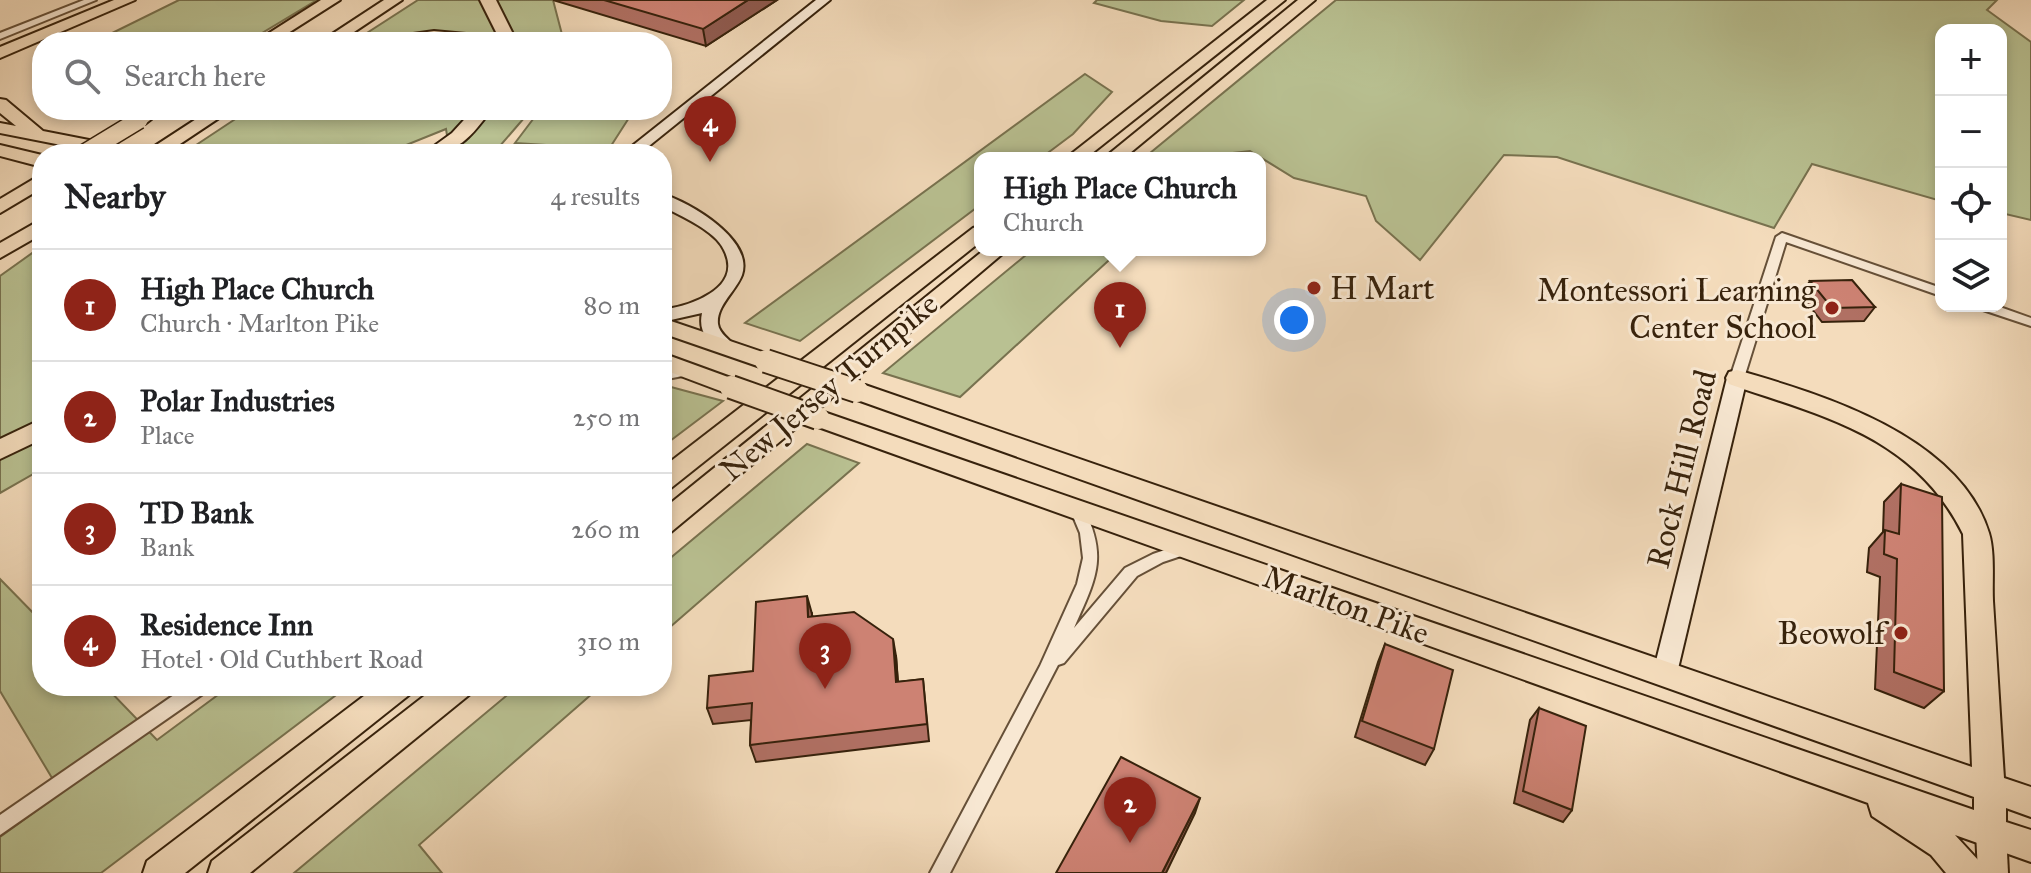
<!DOCTYPE html>
<meta charset="utf-8">
<style>
:root{--surface:#fff;--page:#f6f6f6;--text:#202124;--muted:#757577;--line:#e0e0e0;--accent:#8f2418}
body{margin:0;font-family:"IM FELL Great Primer",serif;background:var(--page);color:var(--text)}
.controls{position:absolute;right:24px;top:24px;display:grid;overflow:hidden;border-radius:16px;box-shadow:0 4px 12px #0003}
.controls button{width:72px;height:72px;display:grid;place-items:center;padding:0;border:0;border-bottom:2px solid var(--line);background:var(--surface);color:var(--text);font:40px sans-serif}
.you{position:absolute;left:1294px;top:320px;width:28px;height:28px;margin:-20px;border:6px solid #fff;border-radius:50%;background:#1a73e8;box-shadow:0 0 0 12px #1a73e833}
.badge{display:grid;place-items:center;width:52px;height:52px;border-radius:50%;background:var(--accent);color:#fff;font-size:26px;font-weight:700}
.pin{position:absolute;translate:-50% -66px;filter:drop-shadow(0 2px 4px #0008)}
.pin::after{content:'';position:absolute;top:42px;width:28px;height:24px;background:inherit;clip-path:polygon(0 0,100% 0,50% 100%)}
.popup{position:absolute;left:974px;top:152px;width:292px;height:104px;box-sizing:border-box;display:grid;place-content:center;border-radius:16px;background:var(--surface);filter:drop-shadow(0 2px 6px #0005);font-size:26px;white-space:nowrap;color:var(--muted)}
.popup b{font-size:30px;color:var(--text)}
.popup::after{content:'';position:absolute;left:50%;top:100%;margin-left:-16px;border:16px solid transparent;border-top-color:var(--surface)}
.list{margin:0;padding:0;list-style:none}
h2{display:flex;justify-content:space-between;align-items:center;height:104px;margin:0;padding:0 32px;font-size:34px}
h2 small{font-size:26px;font-weight:400;color:var(--muted)}
.list li{display:grid;grid-template-columns:52px 1fr auto;gap:24px;align-items:center;box-sizing:border-box;height:112px;padding:0 32px;border-top:2px solid var(--line)}
.list b{display:block;font-size:30px;white-space:nowrap}
.list p{margin:0;font-size:26px;white-space:nowrap;color:var(--muted)}
.list em{font-size:26px;font-style:normal;color:var(--muted)}
.icon{flex:none;width:44px;height:44px;fill:none;stroke:currentColor;stroke-width:2;stroke-linecap:round;stroke-linejoin:round}
.map{position:relative;flex:none;width:2031px;height:873px;overflow:hidden}
.search{position:absolute;background:var(--surface);box-shadow:0 4px 12px #0003;left:32px;top:32px;width:640px;height:88px;display:flex;align-items:center;gap:20px;box-sizing:border-box;padding:0 28px;border-radius:32px;color:var(--muted);font-size:30px}
.panel{position:absolute;background:var(--surface);box-shadow:0 4px 12px #0003;left:32px;top:144px;width:640px;height:552px;border-radius:32px}
.map>svg:first-child{display:block}
.green{fill:#b9c192;stroke:#78724f;stroke-width:2}
.lines{fill:none;stroke-linecap:round;stroke-linejoin:round}
.street-casing{stroke:#665038;stroke-width:4}
.secondary-casing{stroke:#37220c;stroke-width:4}
.primary-casing{stroke:#37220c;stroke-width:4}
.highway-casing{stroke:#37220c;stroke-width:4}
.street{fill:#f8e8d3;fill-rule:evenodd}
.secondary{fill:#f8e8d3;fill-rule:evenodd}
.primary{fill:#f4dcbc;fill-rule:evenodd}
.highway{fill:#f4dcbc;fill-rule:evenodd}
.highway-bridge-far1-casing{stroke:#37220c;stroke-width:20;stroke-linecap:butt}
.highway-bridge-casing{stroke:#37220c;stroke-width:26;stroke-linecap:butt}
.highway-bridge-far1{stroke:#f4dcbc;stroke-width:17}
.highway-bridge{stroke:#f4dcbc;stroke-width:22}
.wall{fill:#b07063;stroke:#37220c;stroke-width:2}
.shaded-wall{fill:#905b50;stroke:#37220c;stroke-width:2}
.building{fill:#cd8273;stroke:#37220c;stroke-width:2}
.poi-dot{fill:#8f2418;stroke:#f8e8d3;stroke-width:3}
.labels{text-anchor:middle;dominant-baseline:central;stroke-width:6;stroke-linejoin:round;paint-order:stroke}
.poi-label{font-size:32px;fill:#37220c;stroke:#f8e8d3;text-anchor:end}
.street-label{font-size:32px;fill:#37220c;stroke:#f8e8d3}
</style>
<div class="map">
<svg width="2031" height="873" viewBox="0 0 2031 873">
<rect width="100%" height="100%" fill="#f4dcbc"/>
<filter id="stains"><feTurbulence type="fractalNoise" baseFrequency=".0025" numOctaves="4"/><feColorMatrix values="0 0 0 0 .2 0 0 0 0 .09 0 0 0 0 .02 0 0 0 .5 -.17"/></filter>
<radialGradient id="worn" r=".72"><stop offset=".6" stop-color="#630" stop-opacity="0"/><stop offset="1" stop-color="#630" stop-opacity=".3"/></radialGradient>
<!-- green -->
<g class="green">
<polygon points="179,0 317,0 247,42 94,42"/>
<polygon points="418,0 553,0 564,42 353,42"/>
<polygon points="1097,0 1244,0 1212,26 1161,21 1094,3"/>
<polygon points="1336,0 1997,0 1987,10 2031,42 2031,220 2001,213 2001,30 1941,30 1941,201 1812,164 1774,228 1557,157 1504,155 1420,260 1376,221 1366,196 1294,178 1250,151 1224,154 1220,158 1144,158"/>
<polygon points="1085,74 1112,92 1073,134 1041,158 980,158 980,205 800,341 745,323"/>
<polygon points="249,110 531,110 493,154 450,154 446,129 384,154 209,154 190,149"/>
<polygon points="540,110 634,110 609,149 515,143"/>
<polygon points="42,246 42,469 0,493 0,276"/>
<polygon points="1032,250 1120,250 960,397 883,373"/>
<polygon points="671,387 723,401 662,447 662,393"/>
<polygon points="807,444 859,463 662,634 662,565"/>
<polygon points="0,579 42,622 42,686 105,686 157,740 230,686 348,686 101,873 0,873 0,837 61,793 0,691"/>
<polygon points="518,686 601,686 419,845 442,873 294,873"/>
</g>
<g class="lines">
<defs>
<g id="street">
<polygon points="84,0 96,0 0,39 0,33"/>
<polygon points="1782,233 1941,288 1941,296 1786,242 1744,378 1742,381 1732,381 1730,378 1776,237"/>
<polygon points="1978,306 1997,306 2031,318 2031,326 1980,309"/>
<polygon points="688,366 693,368 695,371 693,374 662,380 662,370"/>
<path d="M 1077,503 L 1082,505 C 1109,557 1096,578 1074,628 L 1125,568 L 1153,554 L 1188,542 L 1193,544 L 1196,548 L 1193,552 L 1163,562 L 1137,576 L 1064,663 L 1058,665 L 950,873 L 930,873 L 1040,666 L 1077,584 L 1083,558 L 1080,533 L 1070,509 L 1072,505 Z"/>
<polygon points="187,686 209,686 207,691 0,835 0,815"/>
</g>
<g id="secondary">
<polygon points="816,0 830,0 639,154 622,154"/>
<path d="M 662,194 C 690,202 754,240 742,275 C 736,291 716,306 718,324 C 719,334 731,340 736,348 L 734,352 L 720,352 C 708,341 698,332 702,313 L 662,322 L 662,310 C 689,306 744,289 724,250 C 715,230 680,216 662,206 Z"/>
<polygon points="1737,371 1747,378 1677,673 1673,680 1665,684 1657,680 1653,673 1727,378"/>
</g>
<polygon id="primary" points="1991,818 2001,822 2006,832 2008,873 1978,873 1976,832 1981,822"/>
<g id="highway">
<polygon points="114,0 135,0 0,58 0,47"/>
<polygon points="321,0 340,0 274,42 255,42"/>
<polygon points="384,0 402,0 339,42 320,42"/>
<polygon points="480,0 496,0 517,42 501,42"/>
<polygon points="1267,0 1285,0 1086,158 1066,158"/>
<polygon points="1298,0 1315,0 1124,158 1104,158"/>
<polygon points="434,31 466,34 484,42 384,42 392,37"/>
<polygon points="0,99 6,100 43,131 135,149 144,153 210,110 231,110 165,154 107,154 0,133 0,123 16,126 0,113"/>
<polygon points="142,110 163,110 145,124 133,124 130,120"/>
<path d="M 473,110 L 491,110 C 471,137 458,154 423,154 L 452,133 Z"/>
<polygon points="0,145 42,155 42,167 0,156"/>
<polygon points="42,174 42,188 0,213 0,199"/>
<polygon points="42,219 42,234 0,258 0,243"/>
<polygon points="980,226 980,242 671,488 662,490 662,468 973,228"/>
<path d="M 984,250 L 1007,250 L 818,410 L 1974,810 L 1974,797 L 849,397 L 845,391 L 849,385 L 865,385 L 1972,767 L 1963,534 C 1914,436 1825,417 1729,384 L 1726,378 L 1729,372 L 1737,370 C 1824,395 1959,436 1989,533 C 1995,553 1992,580 1993,601 C 1997,660 2000,719 2004,778 L 2031,787 L 2031,817 L 2006,808 L 2006,822 L 2031,830 L 2031,862 L 1955,835 L 1979,861 L 1983,873 L 1946,873 L 1931,855 L 1872,816 L 1868,803 L 810,424 L 807,419 L 671,532 L 662,535 L 662,510 Z"/>
<polygon points="662,318 774,356 777,361 774,366 766,369 662,333"/>
<polygon points="662,353 739,381 743,387 739,393 731,395 662,369"/>
<polygon points="42,419 42,439 0,459 0,439"/>
<polygon points="377,686 414,686 409,695 185,873 143,873 147,861"/>
<polygon points="437,686 474,686 469,695 250,873 208,873 212,861"/>
</g>
</defs>
<!-- street casing -->
<use href="#street" class="street-casing"/>
<!-- secondary casing -->
<use href="#secondary" class="secondary-casing"/>
<!-- primary casing -->
<use href="#primary" class="primary-casing"/>
<!-- highway casing -->
<use href="#highway" class="highway-casing"/>
<!-- street -->
<use href="#street" class="street"/>
<!-- secondary -->
<use href="#secondary" class="secondary"/>
<!-- primary -->
<use href="#primary" class="primary"/>
<!-- highway -->
<use href="#highway" class="highway"/>
<defs>
<polyline id="highway-bridge-far1" points="83,154 139,120"/>
<g id="highway-bridge">
<polyline points="766,361 857,391"/>
<polyline points="731,387 818,418"/>
</g>
</defs>
<!-- highway-bridge-far1 casing -->
<use href="#highway-bridge-far1" class="highway-bridge-far1-casing"/>
<!-- highway-bridge casing -->
<use href="#highway-bridge" class="highway-bridge-casing"/>
<!-- highway-bridge-far1 -->
<use href="#highway-bridge-far1" class="highway-bridge-far1"/>
<!-- highway-bridge -->
<use href="#highway-bridge" class="highway-bridge"/>
</g>
<!-- wall -->
<g class="wall">
<polygon points="553,0 777,0 706,46"/>
<polygon points="1810,281 1875,307 1864,321 1822,322 1801,295"/>
<polygon points="1901,484 1944,691 1924,708 1875,689 1880,577 1867,572 1869,548 1883,532 1884,502"/>
<polygon points="812,614 812,616 896,656 898,682 923,679 929,741 756,762 750,745 751,720 713,724 707,708 753,671"/>
<polygon points="1385,644 1434,749 1425,765 1355,737 1378,662"/>
<polygon points="1539,708 1572,810 1563,822 1514,803 1530,720"/>
</g>
<!-- shaded-wall -->
<g class="shaded-wall">
<polygon points="748,0 777,0 706,46 703,29"/>
<polygon points="807,596 812,614 812,634 808,617"/>
<polygon points="893,639 896,656 899,699 896,682"/>
<polygon points="1200,798 1195,813 1166,873 1162,873"/>
</g>
<!-- building -->
<g class="building">
<polygon points="604,0 748,0 703,29"/>
<polygon points="1852,280 1875,307 1832,308 1810,281"/>
<polygon points="1901,484 1942,497 1944,691 1894,672 1897,559 1884,554 1885,530 1899,534"/>
<polygon points="807,596 808,617 854,612 893,639 896,682 923,679 927,724 750,745 752,703 707,708 709,676 753,671 756,602"/>
<polygon points="1385,644 1453,670 1434,749 1362,721"/>
<polygon points="1539,708 1586,726 1572,810 1523,791"/>
<polygon points="1121,757 1200,798 1162,873 1056,873"/>
</g>
<!-- markers -->
<g class="poi-dot">
<circle cx="1314" cy="288" r="8"/>
<circle cx="1832" cy="308" r="8"/>
<circle cx="1901" cy="633" r="8"/>
</g>
<g class="labels">
<!-- poi labels -->
<g class="poi-label">
<text x="1330" y="288" text-anchor="start">H Mart</text>
<text x="1816" y="290">Montessori Learning<tspan x="1816" dy="37">Center School</tspan></text>
<text x="1885" y="633">Beowolf</text>
</g>
<!-- street labels -->
<g class="street-label">
<text transform="translate(829 387) rotate(-40)">New Jersey Turnpike</text>
<text transform="translate(1682 469) rotate(-76)">Rock Hill Road</text>
<text transform="translate(1346 605) rotate(20)">Marlton Pike</text>
</g>
</g>
<rect width="100%" height="100%" filter="url(#stains)"/>
<rect width="100%" height="100%" fill="url(#worn)"/>
</svg>
<div class="controls">
<button>+</button>
<button>−</button>
<button><svg class="icon" aria-label="locate" viewBox="0 0 24 24"><circle cx="12" cy="12" r="6"/><path d="M12 2v4M12 18v4M2 12h4M18 12h4"/></svg></button>
<button><svg class="icon" aria-label="layers" viewBox="0 0 24 24"><path d="M12 4l9 5-9 5-9-5zM3 14l9 5 9-5"/></svg></button>
</div>
<div class="you"></div>
<div class="pin badge" style="left:1120px;top:348px">1</div>
<div class="popup"><b>High Place Church</b>Church</div>
<div class="pin badge" style="left:1130px;top:843px">2</div>
<div class="pin badge" style="left:825px;top:689px">3</div>
<div class="pin badge" style="left:710px;top:162px">4</div>
<div class="search"><svg class="icon" aria-label="search" viewBox="0 0 24 24"><circle cx="10" cy="10" r="6"/><path d="M15 15l6 6"/></svg>Search here</div>
<section class="panel">
<h2>Nearby<small>4 results</small></h2>
<ul class="list">
<li><span class="badge">1</span><div><b>High Place Church</b><p>Church · Marlton Pike</p></div><em>80 m</em></li>
<li><span class="badge">2</span><div><b>Polar Industries</b><p>Place</p></div><em>250 m</em></li>
<li><span class="badge">3</span><div><b>TD Bank</b><p>Bank</p></div><em>260 m</em></li>
<li><span class="badge">4</span><div><b>Residence Inn</b><p>Hotel · Old Cuthbert Road</p></div><em>310 m</em></li>
</ul>
</section>
</div>
